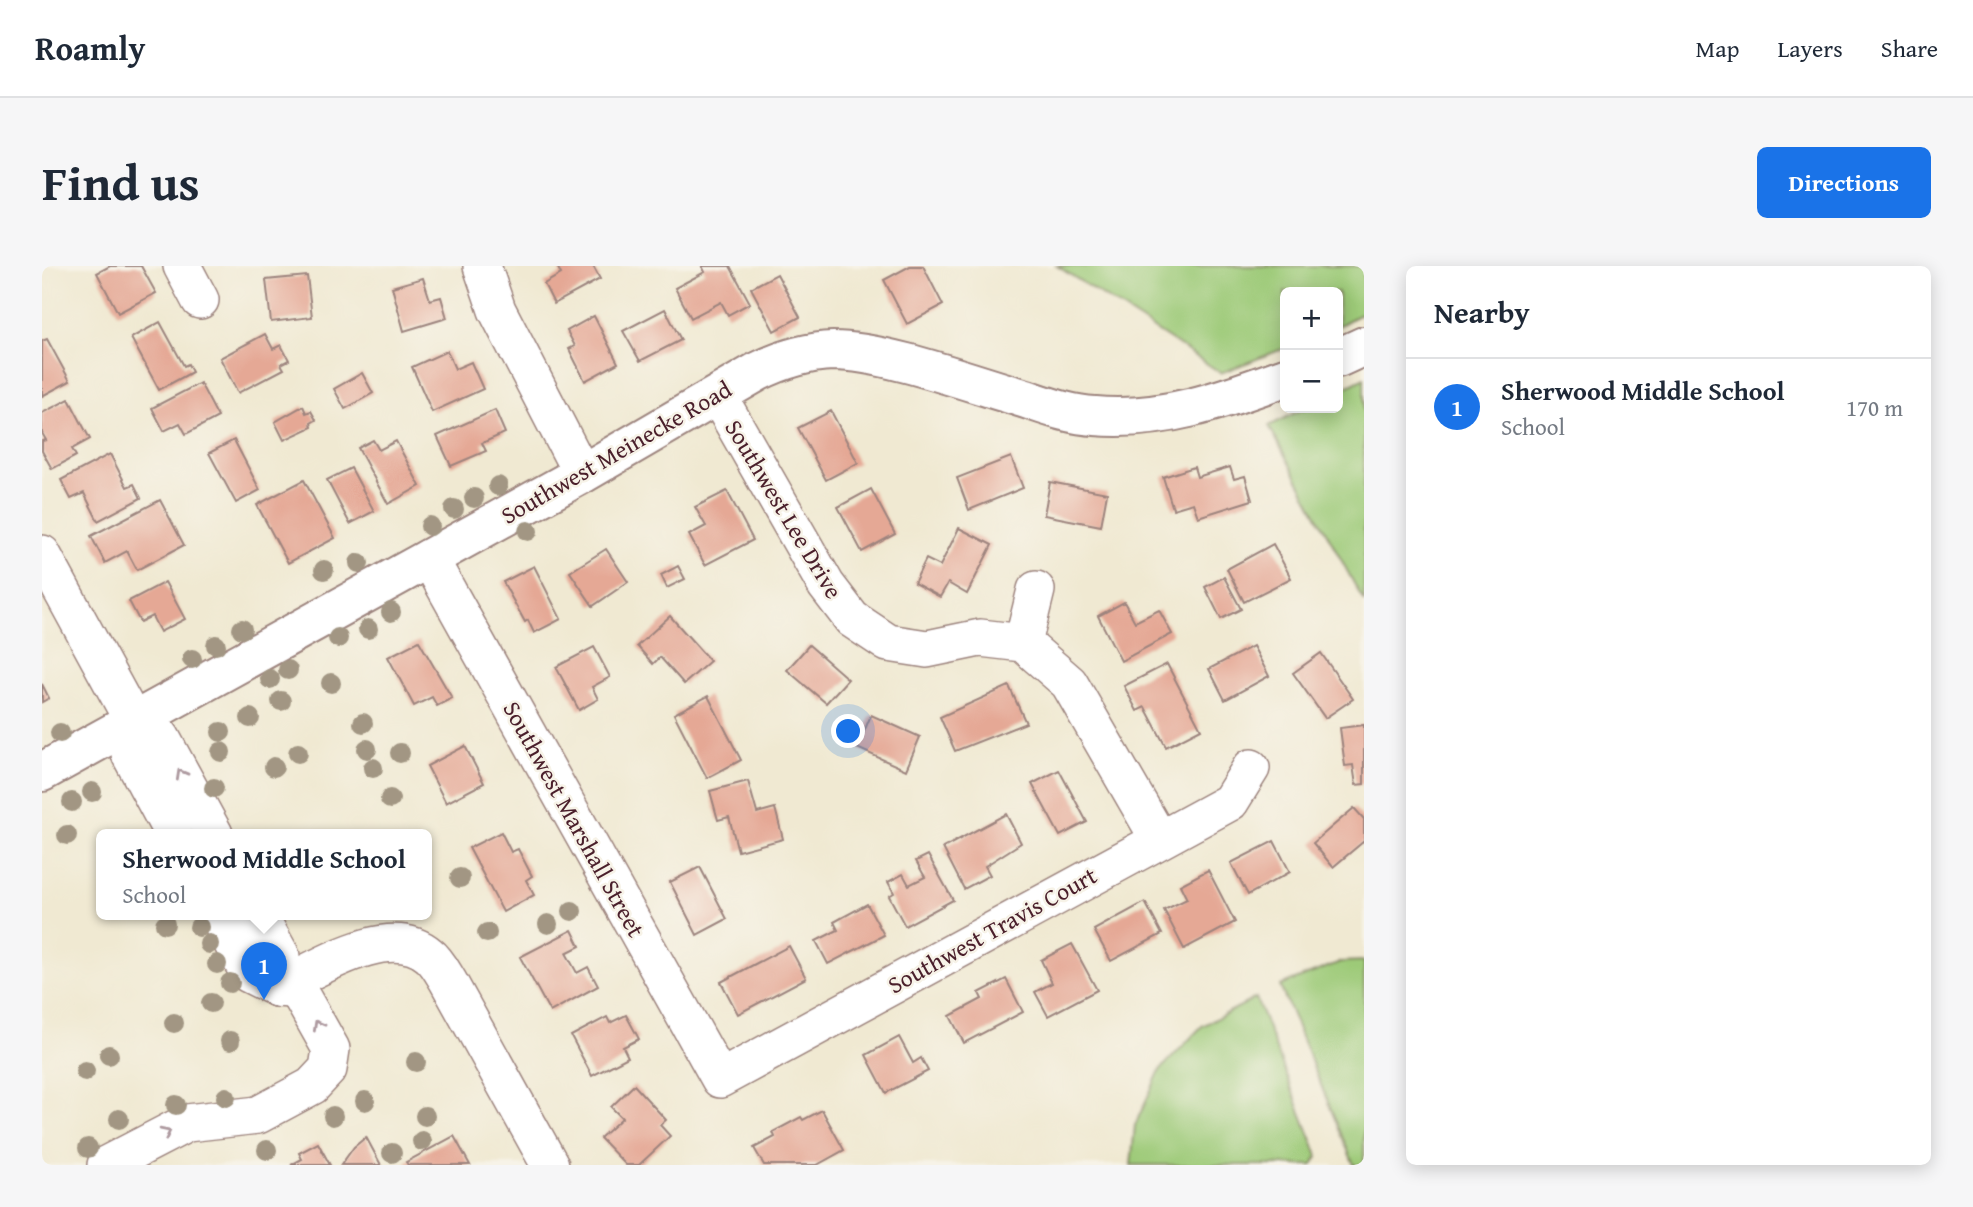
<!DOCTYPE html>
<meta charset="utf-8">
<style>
:root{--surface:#fff;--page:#f6f6f7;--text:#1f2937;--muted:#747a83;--line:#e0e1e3;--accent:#1a73e8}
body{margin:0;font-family:"Gentium Book Plus",serif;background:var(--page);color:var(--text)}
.controls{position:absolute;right:21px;top:21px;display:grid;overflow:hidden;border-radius:10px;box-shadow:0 4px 18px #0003}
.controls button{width:63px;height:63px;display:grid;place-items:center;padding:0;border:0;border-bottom:2px solid var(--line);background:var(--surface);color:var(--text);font:35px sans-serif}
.you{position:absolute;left:807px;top:466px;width:24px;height:24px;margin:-18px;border:5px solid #fff;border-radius:50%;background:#1a73e8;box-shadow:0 0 0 10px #1a73e833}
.badge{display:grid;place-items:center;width:46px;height:46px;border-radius:50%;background:var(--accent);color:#fff;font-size:23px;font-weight:700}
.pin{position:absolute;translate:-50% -58px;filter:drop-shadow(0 2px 4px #0008)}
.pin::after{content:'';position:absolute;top:37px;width:24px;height:21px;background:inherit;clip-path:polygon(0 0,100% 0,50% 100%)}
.popup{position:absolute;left:54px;top:563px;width:336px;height:91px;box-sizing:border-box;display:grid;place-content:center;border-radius:10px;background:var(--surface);filter:drop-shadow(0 2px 5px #0005);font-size:23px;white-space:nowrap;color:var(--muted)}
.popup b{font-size:26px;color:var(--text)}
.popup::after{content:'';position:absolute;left:50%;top:100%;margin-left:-14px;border:14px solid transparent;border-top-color:var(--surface)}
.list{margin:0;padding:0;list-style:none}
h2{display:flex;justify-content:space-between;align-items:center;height:91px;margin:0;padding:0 28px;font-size:30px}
h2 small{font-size:23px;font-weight:400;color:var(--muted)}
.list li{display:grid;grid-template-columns:46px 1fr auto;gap:21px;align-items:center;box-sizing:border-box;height:98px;padding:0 28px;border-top:2px solid var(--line)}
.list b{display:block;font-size:26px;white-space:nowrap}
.list p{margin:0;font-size:23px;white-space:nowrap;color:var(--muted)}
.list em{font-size:23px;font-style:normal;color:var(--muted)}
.map{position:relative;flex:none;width:1322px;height:899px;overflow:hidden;border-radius:10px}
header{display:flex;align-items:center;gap:42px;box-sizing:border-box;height:98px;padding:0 35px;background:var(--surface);border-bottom:2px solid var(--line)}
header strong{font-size:33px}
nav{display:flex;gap:38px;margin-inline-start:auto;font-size:24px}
.intro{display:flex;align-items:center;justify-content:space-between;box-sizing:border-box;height:168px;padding:0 42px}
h1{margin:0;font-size:49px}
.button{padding:18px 32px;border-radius:10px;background:var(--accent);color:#fff;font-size:24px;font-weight:700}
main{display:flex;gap:42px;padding:0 42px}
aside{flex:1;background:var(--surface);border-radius:10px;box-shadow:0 4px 18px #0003}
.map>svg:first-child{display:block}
.green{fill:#9dca78;stroke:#747452;stroke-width:2}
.building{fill:#e5a895}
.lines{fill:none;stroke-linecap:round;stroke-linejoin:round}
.minor-casing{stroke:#9d847e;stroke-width:40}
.major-casing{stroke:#9d847e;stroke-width:42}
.minor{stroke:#fff;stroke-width:37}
.major{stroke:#fff;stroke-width:38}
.tree{fill:#a29683}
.oneway{stroke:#ae9aa0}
.labels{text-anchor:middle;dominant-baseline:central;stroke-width:5;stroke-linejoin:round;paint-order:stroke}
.street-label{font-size:24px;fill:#4a1f2b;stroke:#f7f3e8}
</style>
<header>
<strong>Roamly</strong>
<nav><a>Map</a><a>Layers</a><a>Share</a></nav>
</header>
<div class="intro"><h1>Find us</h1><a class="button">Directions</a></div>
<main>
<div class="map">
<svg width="1322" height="899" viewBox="0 0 1322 899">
<rect width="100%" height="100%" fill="#f7f3e8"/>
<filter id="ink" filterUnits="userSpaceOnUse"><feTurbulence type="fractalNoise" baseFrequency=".0143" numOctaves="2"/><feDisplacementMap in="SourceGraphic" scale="14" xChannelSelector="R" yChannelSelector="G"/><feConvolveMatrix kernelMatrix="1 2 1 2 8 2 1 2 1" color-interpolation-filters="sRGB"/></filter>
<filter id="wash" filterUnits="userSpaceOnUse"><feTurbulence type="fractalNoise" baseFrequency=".00686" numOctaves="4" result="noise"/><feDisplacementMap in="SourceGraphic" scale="28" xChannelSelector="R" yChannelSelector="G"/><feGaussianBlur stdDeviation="1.57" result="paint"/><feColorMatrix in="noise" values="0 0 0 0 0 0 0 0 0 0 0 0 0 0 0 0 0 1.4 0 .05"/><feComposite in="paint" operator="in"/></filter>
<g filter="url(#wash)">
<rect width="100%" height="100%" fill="#f0e9d2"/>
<!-- green -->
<g class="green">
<polygon points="1015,0 1322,0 1322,46 1296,60 1296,26 1243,26 1243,82 1179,107"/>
<polygon points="1322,112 1322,336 1227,160 1263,142 1296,142 1296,125"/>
<polygon points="1322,695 1322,899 1312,899 1238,720 1298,696"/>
<polygon points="1214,732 1276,890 1271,899 1089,899 1093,859 1118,804 1160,760"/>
</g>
<g id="blocks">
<!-- building -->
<g class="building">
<polygon points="68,0 99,0 114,27 76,47 55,7"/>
<polygon points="515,0 551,0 558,13 512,38 502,18 519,8"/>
<polygon points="660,0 688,0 708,37 686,49 679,36 649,52 633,22 663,6"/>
<polygon points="868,0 881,0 901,39 865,58 842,14"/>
<polygon points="735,8 758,51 732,65 709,22"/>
<polygon points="265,10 270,51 229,56 224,14"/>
<polygon points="381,12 388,34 399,31 405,52 362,65 350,21"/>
<polygon points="623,43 639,74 598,95 581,65"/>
<polygon points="552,50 576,97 543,115 527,83 533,80 525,65"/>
<polygon points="118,56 142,100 146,98 150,106 117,124 89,72"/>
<polygon points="223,68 231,83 239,79 247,94 239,98 242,103 196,127 178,92"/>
<polygon points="5,73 28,115 0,130 0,75"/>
<polygon points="405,85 413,103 429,96 441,123 390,146 370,101"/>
<polygon points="320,107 331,127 303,143 292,123"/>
<polygon points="158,117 176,151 144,168 138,157 122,165 110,142"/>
<polygon points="27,133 48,173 30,183 34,190 10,203 0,185 0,175 4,174 0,167 0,147"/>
<polygon points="261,140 264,147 269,145 274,154 269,157 270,161 242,174 233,156"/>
<polygon points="453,144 463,167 440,177 444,185 409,200 395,170"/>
<polygon points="789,145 816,197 784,214 756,162"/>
<polygon points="192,174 218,224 194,237 167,187"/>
<polygon points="331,174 337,184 354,175 378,220 346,238 316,182"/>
<polygon points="68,188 85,221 92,218 99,232 56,255 42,227 29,233 19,214"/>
<polygon points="969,191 981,222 927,244 915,212"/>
<polygon points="1152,201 1155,211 1188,201 1192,213 1203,210 1210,234 1156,251 1151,237 1131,243 1121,211"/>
<polygon points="309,202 332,245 308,258 285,214"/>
<polygon points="262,214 293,272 246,297 215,239"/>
<polygon points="1008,216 1065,227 1059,260 1002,249"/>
<polygon points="829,223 853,268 820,286 796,241"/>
<polygon points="685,225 711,274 663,299 647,269 664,260 653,241"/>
<polygon points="118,234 142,279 95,304 85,285 63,297 49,270"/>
<polygon points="917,262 950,279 925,328 906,317 898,331 872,317 884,293 898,300"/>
<polygon points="1231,278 1249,312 1202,336 1185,303"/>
<polygon points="564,283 586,316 551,340 528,306"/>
<polygon points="492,300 519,353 492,367 486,354 483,356 461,316"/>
<polygon points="636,300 643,313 625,322 619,309"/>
<polygon points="1182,311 1199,343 1179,353 1163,321"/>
<polygon points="123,316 143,353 118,366 110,350 98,356 87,335"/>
<polygon points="1082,336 1093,356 1117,344 1130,368 1079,395 1056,350"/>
<polygon points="628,350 668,395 642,418 618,391 611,398 595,380"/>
<polygon points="377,375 410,432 395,440 390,431 372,440 346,391"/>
<polygon points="767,379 806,413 784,437 745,404"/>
<polygon points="1211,380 1227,410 1183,434 1167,403"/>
<polygon points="552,381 568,411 550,421 556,433 537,444 514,401"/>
<polygon points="1279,387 1311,433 1283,452 1251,407"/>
<polygon points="1125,398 1159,463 1124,481 1103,441 1095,445 1082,420"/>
<polygon points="0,418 7,432 0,436"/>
<polygon points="967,420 984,457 913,485 898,451"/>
<polygon points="666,430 699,494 665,512 632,448"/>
<polygon points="829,449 878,471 864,504 815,482"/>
<polygon points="1322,459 1322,518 1314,519 1311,499 1303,500 1298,462"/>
<polygon points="423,480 442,517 404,537 385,500"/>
<polygon points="1017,504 1045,556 1018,570 990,518"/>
<polygon points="706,515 715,547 733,542 741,573 696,585 687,551 676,554 668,525"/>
<polygon points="1312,542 1322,553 1322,575 1291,601 1271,577"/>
<polygon points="964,548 979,577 943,600 948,609 922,623 901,582"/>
<polygon points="459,566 469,586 476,583 490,610 484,614 492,629 461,646 427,582"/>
<polygon points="1232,575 1248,606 1206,629 1189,597"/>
<polygon points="886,589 911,634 863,660 847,630 852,627 846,616 861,608 867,619 883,611 874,595"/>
<polygon points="658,601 685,653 655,669 628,616"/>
<polygon points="1166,604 1193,656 1142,683 1122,644 1145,633 1138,619"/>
<polygon points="1103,636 1120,668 1069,695 1052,664"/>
<polygon points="825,638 842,669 786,698 774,675 796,664 792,656"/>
<polygon points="530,664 538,680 524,687 535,707 546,701 556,720 508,746 478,691"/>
<polygon points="1030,678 1055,724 1006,750 993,726 1010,717 999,694"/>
<polygon points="747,680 764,712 696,748 679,716"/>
<polygon points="964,713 981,746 922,777 908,750 940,733 937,727"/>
<polygon points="584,749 597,773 581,781 586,791 550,810 529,770 565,751 568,757"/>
<polygon points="857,771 871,797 879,792 886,805 844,827 824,789"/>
<polygon points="592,819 624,854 618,859 628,870 597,899 584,899 558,872 580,852 569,841"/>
<polygon points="780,844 802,884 775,899 722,899 712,882 733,871 731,866 759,851 761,854"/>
<polygon points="412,870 428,899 366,899 364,896"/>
<polygon points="324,871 339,899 299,899 312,881"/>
<polygon points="276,877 288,899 249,899 260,893 257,887"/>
</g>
</g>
</g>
<g filter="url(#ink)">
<use href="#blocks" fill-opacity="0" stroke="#9d847e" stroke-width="2"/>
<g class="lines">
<defs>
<g id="minor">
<polyline points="140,0 158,34"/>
<polyline points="440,0 455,44 540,208"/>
<polyline points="676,130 784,319 810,353 846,377 885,383 938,372 981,377 1027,417 1117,573"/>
<polyline points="0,288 91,455"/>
<polyline points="387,292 678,813 1188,536 1209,502"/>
<polyline points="981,377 994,324"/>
<polyline points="91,455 119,471 172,568"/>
<polyline points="91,455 88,488 131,568"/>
<polyline points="216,648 239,690 235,722"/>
<path d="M 235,722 C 274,704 347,655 387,689 C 395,695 401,707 406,715 L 508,899"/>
<polyline points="64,899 145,857 216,849 270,820 286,803 289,783 258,728 248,723 235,722 207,708 175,648"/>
</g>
<g id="major">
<polyline points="1296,92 1322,80"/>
<path d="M 0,506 L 540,208 L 715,106 C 739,94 763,86 791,85 C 843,85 929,117 981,132 C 1005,140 1028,149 1053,150 C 1121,156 1180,134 1243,111"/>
</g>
</defs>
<!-- minor casing -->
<use href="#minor" class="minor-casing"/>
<!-- major casing -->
<use href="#major" class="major-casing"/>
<!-- minor -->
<use href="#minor" class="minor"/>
<!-- major -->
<use href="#major" class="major"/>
</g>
<!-- trees -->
<g class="tree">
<circle cx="456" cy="220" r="10"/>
<circle cx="432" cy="232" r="10"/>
<circle cx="412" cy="243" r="10"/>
<circle cx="388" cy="260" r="10"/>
<circle cx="486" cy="265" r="10"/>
<circle cx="317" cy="297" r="10"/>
<circle cx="282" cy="304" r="10"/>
<circle cx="349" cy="346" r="10"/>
<circle cx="200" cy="363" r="10"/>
<circle cx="326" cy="363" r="10"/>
<circle cx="296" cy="372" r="10"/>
<circle cx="174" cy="379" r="10"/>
<circle cx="150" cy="393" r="10"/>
<circle cx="246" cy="404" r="10"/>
<circle cx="228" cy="413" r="10"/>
<circle cx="289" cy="417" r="10"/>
<circle cx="239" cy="435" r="10"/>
<circle cx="208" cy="452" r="10"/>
<circle cx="321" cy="457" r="10"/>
<circle cx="179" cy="466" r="10"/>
<circle cx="18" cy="467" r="10"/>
<circle cx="325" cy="483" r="10"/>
<circle cx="179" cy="486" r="10"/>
<circle cx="256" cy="487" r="10"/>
<circle cx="358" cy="487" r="10"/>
<circle cx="232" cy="501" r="10"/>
<circle cx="331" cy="502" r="10"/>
<circle cx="172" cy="522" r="10"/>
<circle cx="50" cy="526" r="10"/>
<circle cx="348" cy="533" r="10"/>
<circle cx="30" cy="536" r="10"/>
<circle cx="25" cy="569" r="10"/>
<circle cx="418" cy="612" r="10"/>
<circle cx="530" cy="645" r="10"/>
<circle cx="123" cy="658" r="10"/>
<circle cx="506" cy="658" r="10"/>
<circle cx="157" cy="661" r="10"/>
<circle cx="445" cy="667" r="10"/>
<circle cx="167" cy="678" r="10"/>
<circle cx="175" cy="698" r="10"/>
<circle cx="188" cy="717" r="10"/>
<circle cx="169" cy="737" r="10"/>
<circle cx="132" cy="757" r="10"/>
<circle cx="188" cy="775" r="10"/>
<circle cx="67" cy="789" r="10"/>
<circle cx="374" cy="796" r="10"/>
<circle cx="43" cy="805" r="10"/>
<circle cx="184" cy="831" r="10"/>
<circle cx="323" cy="835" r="10"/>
<circle cx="134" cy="839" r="10"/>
<circle cx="291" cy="850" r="10"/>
<circle cx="383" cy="850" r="10"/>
<circle cx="77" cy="853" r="10"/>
<circle cx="380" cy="875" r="10"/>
<circle cx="46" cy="882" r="10"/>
<circle cx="225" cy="884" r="10"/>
<circle cx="350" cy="887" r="10"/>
</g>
<!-- one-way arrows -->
<defs><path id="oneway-chevron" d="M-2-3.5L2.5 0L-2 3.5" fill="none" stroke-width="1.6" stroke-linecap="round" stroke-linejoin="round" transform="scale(1.75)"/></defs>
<g class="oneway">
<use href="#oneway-chevron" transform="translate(139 508) rotate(-119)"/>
<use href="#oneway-chevron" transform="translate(276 759) rotate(-119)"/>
<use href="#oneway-chevron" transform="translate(124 867) rotate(-27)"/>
</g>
</g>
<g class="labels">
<!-- street labels -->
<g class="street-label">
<text transform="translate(574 186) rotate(-30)">Southwest Meinecke Road</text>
<text transform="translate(742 243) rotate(59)">Southwest Lee Drive</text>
<text transform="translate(532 553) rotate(61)">Southwest Marshall Street</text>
<text transform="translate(950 664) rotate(-29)">Southwest Travis Court</text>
</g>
</g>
</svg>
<div class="controls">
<button>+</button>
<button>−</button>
</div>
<div class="you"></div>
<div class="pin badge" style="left:222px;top:734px">1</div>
<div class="popup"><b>Sherwood Middle School</b>School</div>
</div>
<aside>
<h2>Nearby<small></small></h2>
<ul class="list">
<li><span class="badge">1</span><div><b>Sherwood Middle School</b><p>School</p></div><em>170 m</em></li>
</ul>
</aside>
</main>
